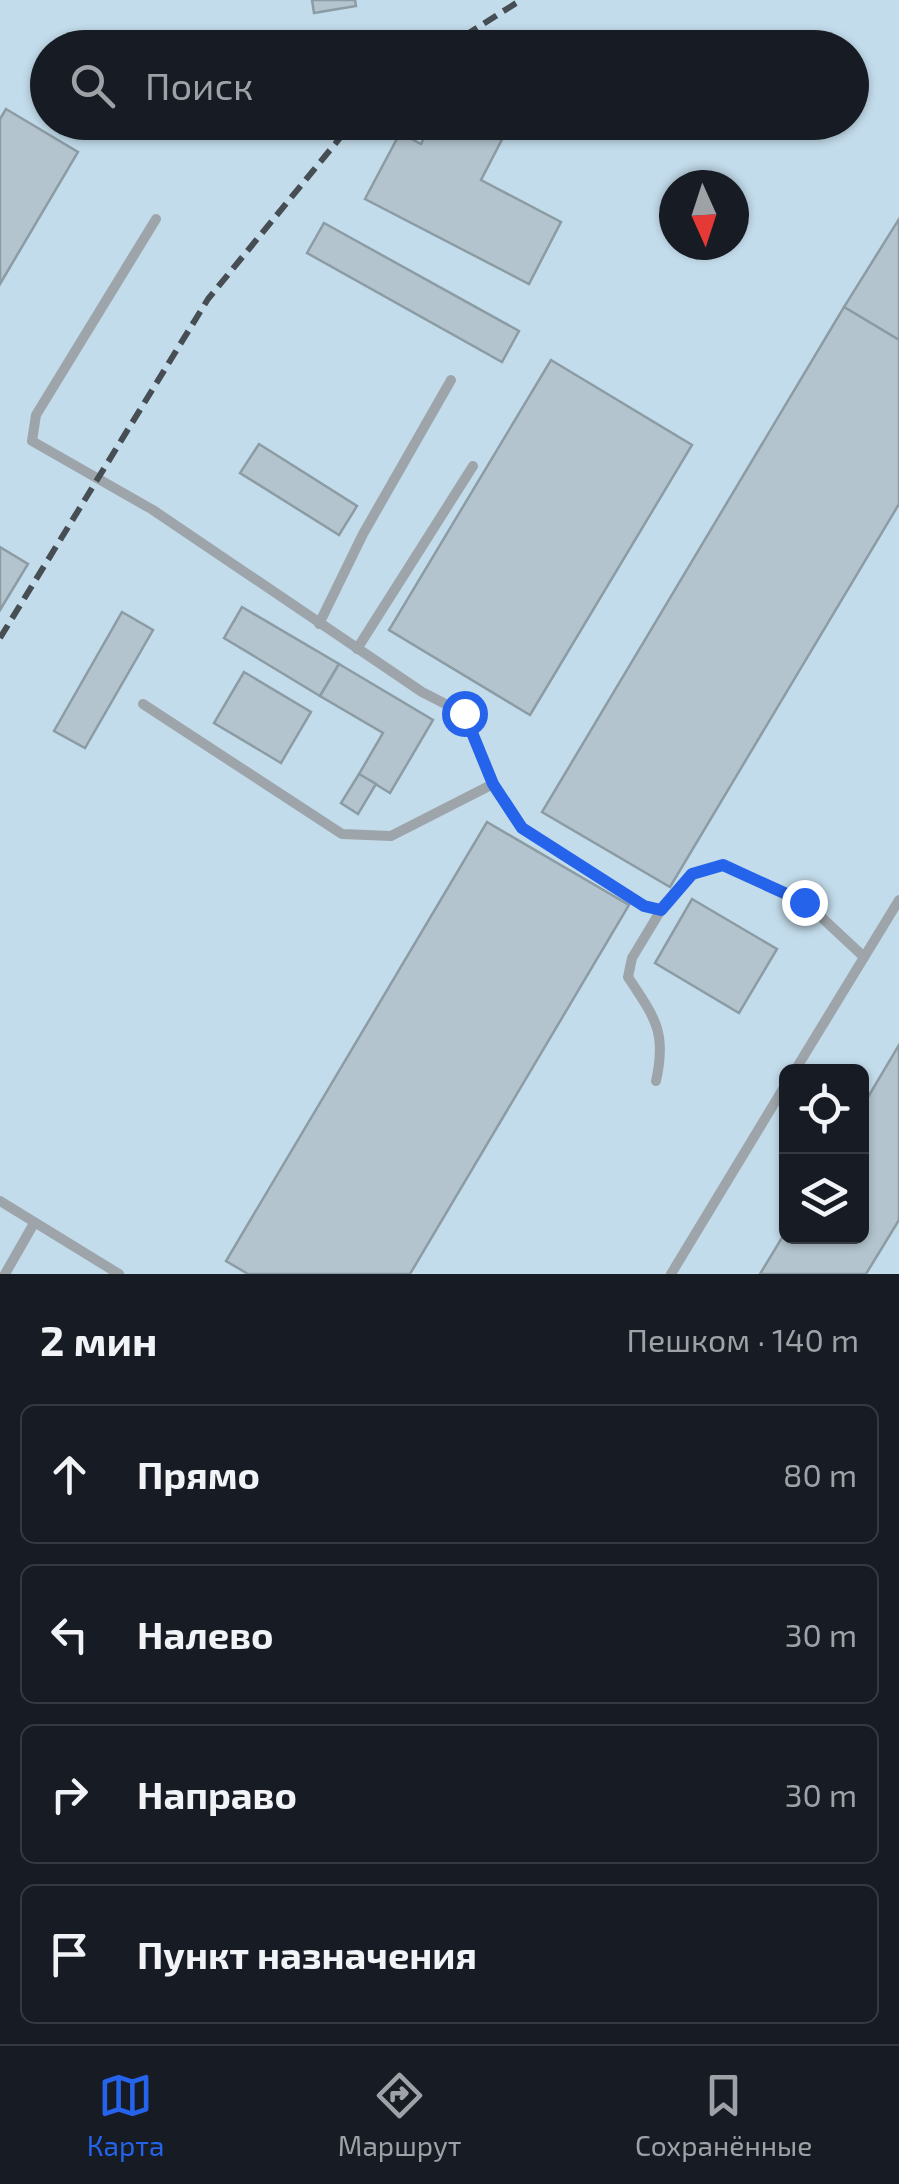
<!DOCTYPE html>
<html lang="ru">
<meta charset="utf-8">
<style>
:root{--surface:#171b24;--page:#20242c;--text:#f1f3f6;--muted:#9ea1a6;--line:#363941;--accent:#2563eb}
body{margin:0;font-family:"Exo 2",sans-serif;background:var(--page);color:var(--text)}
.controls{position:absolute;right:30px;bottom:30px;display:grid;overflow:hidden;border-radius:15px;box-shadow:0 2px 8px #0004}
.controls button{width:90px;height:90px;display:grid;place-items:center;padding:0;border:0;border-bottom:2px solid var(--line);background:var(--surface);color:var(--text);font:50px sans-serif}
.compass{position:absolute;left:659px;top:170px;width:90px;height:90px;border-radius:50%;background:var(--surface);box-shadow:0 2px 8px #0004;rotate:177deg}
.stop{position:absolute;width:30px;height:30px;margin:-22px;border:8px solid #2563eb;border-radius:50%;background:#fff}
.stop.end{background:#2563eb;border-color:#fff;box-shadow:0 2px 10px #0008}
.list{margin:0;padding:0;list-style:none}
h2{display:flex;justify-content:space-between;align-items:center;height:130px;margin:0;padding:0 40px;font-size:42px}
h2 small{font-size:32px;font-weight:400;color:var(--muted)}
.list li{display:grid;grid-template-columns:65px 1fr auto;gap:30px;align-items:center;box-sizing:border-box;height:140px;margin:0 20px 20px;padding:0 20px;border:2px solid var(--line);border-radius:15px}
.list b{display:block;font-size:38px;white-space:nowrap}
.list em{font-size:32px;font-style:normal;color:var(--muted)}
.icon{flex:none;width:55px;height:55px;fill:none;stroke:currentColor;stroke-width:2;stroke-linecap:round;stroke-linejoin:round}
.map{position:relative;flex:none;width:899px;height:1274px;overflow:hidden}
.search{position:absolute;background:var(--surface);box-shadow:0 2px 8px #0004;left:30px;right:30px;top:30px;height:110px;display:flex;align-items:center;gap:25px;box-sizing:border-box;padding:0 35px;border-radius:55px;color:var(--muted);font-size:38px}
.sheet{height:770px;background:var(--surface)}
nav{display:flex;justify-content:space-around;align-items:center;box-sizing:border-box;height:140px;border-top:2px solid var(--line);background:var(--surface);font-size:28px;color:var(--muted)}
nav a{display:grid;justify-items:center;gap:5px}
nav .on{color:var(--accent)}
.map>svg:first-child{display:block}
.built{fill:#c3dceb;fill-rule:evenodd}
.building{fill:#b3c4ce;stroke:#8c9ca5;stroke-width:2.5}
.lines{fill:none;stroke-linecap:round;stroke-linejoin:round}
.service{stroke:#9ea5aa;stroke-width:10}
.rail{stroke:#464e54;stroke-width:6;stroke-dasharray:15 8;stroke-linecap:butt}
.route{stroke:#2563eb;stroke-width:12}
</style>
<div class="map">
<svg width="899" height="1274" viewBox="0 0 899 1274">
<rect width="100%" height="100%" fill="#d5e6f1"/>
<!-- built -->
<path class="built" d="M 0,0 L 899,0 L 899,1274 L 0,1274 ZM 48,48 L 852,48 L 852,122 L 48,122 ZM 674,185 L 734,185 L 734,245 L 674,245 ZM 786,1072 L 862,1072 L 862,1236 L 786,1236 Z"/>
<!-- building -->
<g class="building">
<polygon points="312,0 355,0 356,6 314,13"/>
<polygon points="6,109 78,152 0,284 0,119"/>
<polygon points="432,122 511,122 481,180 561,222 529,284 365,199 400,133 421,144"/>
<polygon points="899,219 899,340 844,307"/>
<polygon points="324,223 519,331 502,362 307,253"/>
<polygon points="844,307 899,340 899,504 670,887 542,812"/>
<polygon points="551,360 692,445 530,715 389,630"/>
<polygon points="259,444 357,506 339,535 240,473"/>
<polygon points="0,547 28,564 0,610"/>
<polygon points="242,607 339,664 320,696 224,638"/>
<polygon points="122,612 153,630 85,748 54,731"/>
<polygon points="339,664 433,720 390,793 359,774 383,733 320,696"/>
<polygon points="244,672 311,712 281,763 214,723"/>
<polygon points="359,774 376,784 358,814 341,803"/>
<polygon points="487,822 629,905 410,1274 248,1274 226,1261"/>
<polygon points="692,899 777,949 739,1013 655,963"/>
<polygon points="899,1045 899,1220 866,1274 760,1274 786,1231 786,1236 862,1236 862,1107"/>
</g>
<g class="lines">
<!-- service -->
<g class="service">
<polyline points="156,219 36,415 32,441 153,510 422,692 463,713 493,784 522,828 644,906 661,910 692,874 723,865 804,901 864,957"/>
<polyline points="319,624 363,534 451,380"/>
<polyline points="357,649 473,466"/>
<polyline points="143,704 342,834 391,836 493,784"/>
<polyline points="794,1072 899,900"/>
<path d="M 656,1081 C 667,1032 655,1018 628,977 L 632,958 L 661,910"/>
<polyline points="0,1201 119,1274"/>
<polyline points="5,1274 33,1225"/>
<polyline points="671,1274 786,1084"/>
</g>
<!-- rail -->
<g class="rail">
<polyline points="445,48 521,0"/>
<polyline points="0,638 208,299 353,122"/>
</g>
</g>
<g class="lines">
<!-- route -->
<polyline class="route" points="464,713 493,784 522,828 644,906 661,910 692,874 723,865 804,902"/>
</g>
</svg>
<div class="controls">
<button><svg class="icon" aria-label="locate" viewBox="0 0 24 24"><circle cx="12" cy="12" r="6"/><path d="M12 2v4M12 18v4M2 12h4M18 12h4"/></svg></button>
<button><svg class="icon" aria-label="layers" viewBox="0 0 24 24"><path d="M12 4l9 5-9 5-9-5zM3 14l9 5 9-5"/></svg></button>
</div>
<svg class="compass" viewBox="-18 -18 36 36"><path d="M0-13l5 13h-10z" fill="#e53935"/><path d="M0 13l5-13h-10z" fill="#9ea1a6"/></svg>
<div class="stop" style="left:464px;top:713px"></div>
<div class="stop end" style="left:804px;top:902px"></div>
<div class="search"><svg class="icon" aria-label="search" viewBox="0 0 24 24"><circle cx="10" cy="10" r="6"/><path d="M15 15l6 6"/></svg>Поиск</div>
</div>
<section class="sheet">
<h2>2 мин<small>Пешком · 140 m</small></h2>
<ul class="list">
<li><svg class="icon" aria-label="ahead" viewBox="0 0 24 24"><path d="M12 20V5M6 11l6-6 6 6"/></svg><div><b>Прямо</b></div><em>80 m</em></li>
<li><svg class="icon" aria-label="left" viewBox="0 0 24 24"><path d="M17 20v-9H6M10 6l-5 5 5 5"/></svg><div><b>Налево</b></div><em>30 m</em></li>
<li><svg class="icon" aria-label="right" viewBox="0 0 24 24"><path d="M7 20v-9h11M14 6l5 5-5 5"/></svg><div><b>Направо</b></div><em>30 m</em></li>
<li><svg class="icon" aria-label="arrive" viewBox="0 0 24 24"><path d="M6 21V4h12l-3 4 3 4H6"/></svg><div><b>Пункт назначения</b></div></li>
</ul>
</section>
<nav>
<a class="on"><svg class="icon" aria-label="map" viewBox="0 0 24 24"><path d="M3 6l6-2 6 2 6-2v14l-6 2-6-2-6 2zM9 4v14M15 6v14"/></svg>Карта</a>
<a><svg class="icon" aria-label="directions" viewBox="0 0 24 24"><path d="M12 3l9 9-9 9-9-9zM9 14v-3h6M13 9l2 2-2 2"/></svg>Маршрут</a>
<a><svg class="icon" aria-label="saved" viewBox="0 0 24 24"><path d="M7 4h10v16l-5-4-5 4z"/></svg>Сохранённые</a>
</nav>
